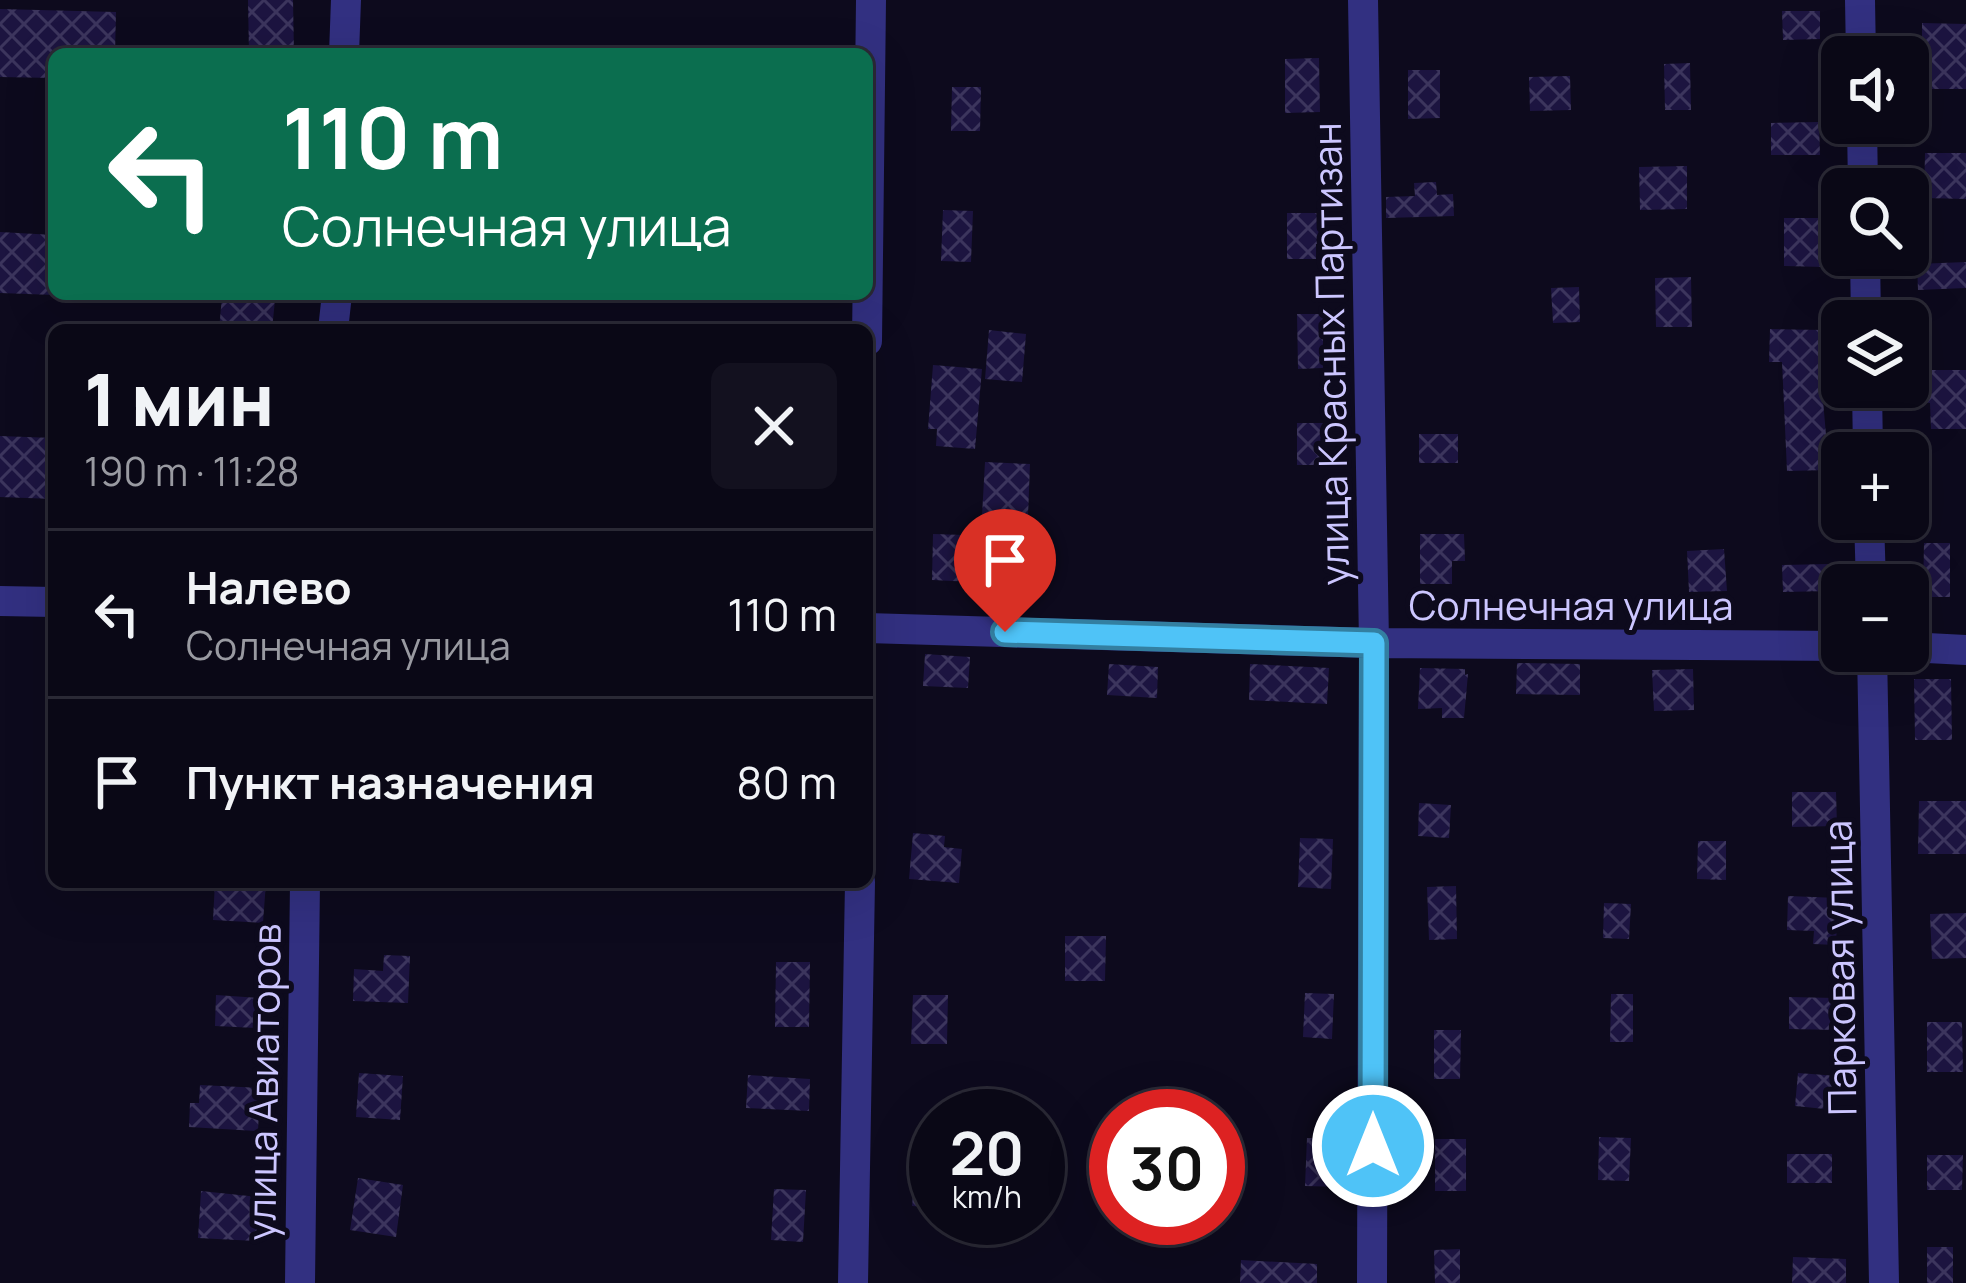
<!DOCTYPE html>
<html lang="ru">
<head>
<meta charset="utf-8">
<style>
  body { margin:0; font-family:Manrope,sans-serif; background:#13111f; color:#f1f3f6; height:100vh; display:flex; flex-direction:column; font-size:45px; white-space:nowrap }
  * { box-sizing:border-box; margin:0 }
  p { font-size:39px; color:#999aa1 }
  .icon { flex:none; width:66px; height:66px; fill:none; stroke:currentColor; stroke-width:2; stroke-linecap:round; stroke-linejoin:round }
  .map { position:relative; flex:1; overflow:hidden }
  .panel { position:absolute; left:48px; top:324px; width:825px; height:564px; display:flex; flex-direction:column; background:#0a0816; border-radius:18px; box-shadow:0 12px 48px #0002,0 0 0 3px #2a2935 }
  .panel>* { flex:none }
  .guide { position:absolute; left:48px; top:48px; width:825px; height:252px; border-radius:18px; box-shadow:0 12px 48px #0002,0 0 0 3px #2a2935; background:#0b6e4f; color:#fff; overflow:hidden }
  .buttons { position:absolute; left:1821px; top:36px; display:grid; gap:24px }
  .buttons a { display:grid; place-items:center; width:108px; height:108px; border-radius:18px; background:#0a0816; box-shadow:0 12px 48px #0002,0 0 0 3px #2a2935; font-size:60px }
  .speed { position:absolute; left:909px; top:1089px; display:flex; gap:24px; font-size:60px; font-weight:700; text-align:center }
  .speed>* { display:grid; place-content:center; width:156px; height:156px; border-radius:50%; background:#0a0816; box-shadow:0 12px 48px #0002,0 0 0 3px #2a2935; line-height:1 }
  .speed small { font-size:30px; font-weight:400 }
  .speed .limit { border:18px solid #d22; background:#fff; color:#111 }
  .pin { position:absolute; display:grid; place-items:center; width:102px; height:102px; color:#fff; margin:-123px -51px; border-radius:50% 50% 50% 0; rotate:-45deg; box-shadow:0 0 12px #0007 }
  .pin .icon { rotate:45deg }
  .me { position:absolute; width:132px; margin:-66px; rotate:0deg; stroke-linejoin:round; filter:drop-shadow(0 0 9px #0008) }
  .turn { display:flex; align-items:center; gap:42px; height:252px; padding:0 36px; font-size:54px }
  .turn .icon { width:156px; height:156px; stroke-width:2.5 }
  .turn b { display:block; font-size:84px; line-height:102px }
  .round { display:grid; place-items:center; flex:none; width:126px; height:126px; border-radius:18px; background:#13111f }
  .head { display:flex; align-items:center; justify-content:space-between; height:204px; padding:0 36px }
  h1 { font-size:72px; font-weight:800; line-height:90px }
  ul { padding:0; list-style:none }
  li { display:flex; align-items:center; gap:36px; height:168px; padding:0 36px; border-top:3px solid #2a2935 }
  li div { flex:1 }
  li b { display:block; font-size:45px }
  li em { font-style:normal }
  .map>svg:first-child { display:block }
  .building { fill:url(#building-cross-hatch) }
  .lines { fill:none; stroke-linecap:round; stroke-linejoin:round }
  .minor { stroke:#323081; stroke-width:30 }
  .route-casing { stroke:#337fa1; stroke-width:30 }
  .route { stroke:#4fc3f7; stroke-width:21 }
  .labels { text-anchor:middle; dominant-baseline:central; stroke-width:10; stroke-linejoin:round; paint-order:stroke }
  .street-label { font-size:39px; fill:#ccc6ff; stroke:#0d0a1d }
</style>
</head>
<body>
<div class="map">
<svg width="1966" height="1283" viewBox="0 0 1966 1283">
  <defs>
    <pattern id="building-cross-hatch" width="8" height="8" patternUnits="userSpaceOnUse" patternTransform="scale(3)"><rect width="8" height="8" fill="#1c1440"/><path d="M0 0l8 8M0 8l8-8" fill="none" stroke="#3c355d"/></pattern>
  </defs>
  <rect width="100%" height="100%" fill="#0d0a1d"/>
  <path class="building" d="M 248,0 L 293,0 L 294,53 L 249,54 Z
    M 0,9 L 116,12 L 115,54 L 54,54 L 54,78 L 0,77 Z
    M 1782,11 L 1820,11 L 1820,39 L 1783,40 Z
    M 1922,23 L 1966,24 L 1966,89 L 1922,89 Z
    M 1319,58 L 1320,112 L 1285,113 L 1285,59 Z
    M 1690,63 L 1691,110 L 1665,110 L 1664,64 Z
    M 1408,70 L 1440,70 L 1440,118 L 1408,119 Z
    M 1570,76 L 1571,110 L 1530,111 L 1529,77 Z
    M 952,87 L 981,87 L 980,131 L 951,131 Z
    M 1819,122 L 1820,155 L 1771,155 L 1771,123 Z
    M 1925,153 L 1966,153 L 1966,199 L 1924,198 Z
    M 1687,166 L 1687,209 L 1640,210 L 1639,167 Z
    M 1436,182 L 1437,195 L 1453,194 L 1454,216 L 1386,218 L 1386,197 L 1415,196 L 1414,183 Z
    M 943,210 L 973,211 L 971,262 L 941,261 Z
    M 1287,213 L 1325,213 L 1325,244 L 1316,244 L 1316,259 L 1287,259 Z
    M 1784,218 L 1825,218 L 1824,267 L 1784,266 Z
    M 0,232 L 54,235 L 54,295 L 0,293 Z
    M 1966,262 L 1966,288 L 1918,290 L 1917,264 Z
    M 1691,277 L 1692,327 L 1656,327 L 1655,278 Z
    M 1579,287 L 1580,322 L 1553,323 L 1551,288 Z
    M 222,296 L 275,300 L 272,330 L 219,330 Z
    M 1297,314 L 1323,314 L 1323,368 L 1298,369 Z
    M 1770,329 L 1824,330 L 1823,400 L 1829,470 L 1787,471 L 1782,362 L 1769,362 Z
    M 989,330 L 1026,334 L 1022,382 L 985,379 Z
    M 933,365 L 982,369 L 975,449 L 936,446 L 937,429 L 928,429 Z
    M 1920,370 L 1966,370 L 1966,429 L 1931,429 L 1930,403 L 1920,402 Z
    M 1297,423 L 1325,423 L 1325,465 L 1297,465 Z
    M 1419,434 L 1458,434 L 1458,463 L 1419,463 Z
    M 0,436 L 54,438 L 54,499 L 0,497 Z
    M 985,462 L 1030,464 L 1028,517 L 982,516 Z
    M 933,534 L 996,536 L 994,583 L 932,580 Z
    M 1420,534 L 1464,534 L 1465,561 L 1452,561 L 1452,584 L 1420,584 Z
    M 1924,543 L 1950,543 L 1950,597 L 1923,597 Z
    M 1724,549 L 1727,591 L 1689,592 L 1687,551 Z
    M 1829,564 L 1829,591 L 1783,592 L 1782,565 Z
    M 925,654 L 970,657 L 968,688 L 923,686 Z
    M 1517,663 L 1580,664 L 1580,695 L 1516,694 Z
    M 1109,664 L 1158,667 L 1157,698 L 1107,695 Z
    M 1250,664 L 1329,668 L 1327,704 L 1249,700 Z
    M 1420,668 L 1465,669 L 1465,675 L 1468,674 L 1464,718 L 1442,718 L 1442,708 L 1418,709 Z
    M 1693,669 L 1694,710 L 1654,711 L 1652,670 Z
    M 1914,679 L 1951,679 L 1952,740 L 1915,740 Z
    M 1792,792 L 1836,792 L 1837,826 L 1792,827 Z
    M 1919,801 L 1966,801 L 1966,854 L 1918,854 Z
    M 1419,803 L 1451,805 L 1449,838 L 1418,836 Z
    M 913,833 L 945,836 L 944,847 L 962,849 L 959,883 L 909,879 Z
    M 1300,838 L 1333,839 L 1331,889 L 1298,887 Z
    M 1698,841 L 1726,841 L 1726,880 L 1697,879 Z
    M 215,882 L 266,882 L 263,923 L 213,920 Z
    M 1456,886 L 1457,939 L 1429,940 L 1427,887 Z
    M 1788,896 L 1838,898 L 1836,945 L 1813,944 L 1814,931 L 1787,930 Z
    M 1604,903 L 1631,904 L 1629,939 L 1603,938 Z
    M 1966,913 L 1966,958 L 1932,959 L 1930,914 Z
    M 1065,936 L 1106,936 L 1105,981 L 1065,981 Z
    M 384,955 L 410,956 L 408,1003 L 353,1001 L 354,969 L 383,971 Z
    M 776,962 L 810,962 L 809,1027 L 775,1027 Z
    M 1305,993 L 1334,994 L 1332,1039 L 1303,1037 Z
    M 1611,994 L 1633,994 L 1633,1042 L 1610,1042 Z
    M 216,995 L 259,998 L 258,1028 L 215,1026 Z
    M 913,995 L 948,995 L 947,1044 L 911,1044 Z
    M 1789,997 L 1836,998 L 1836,1030 L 1789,1029 Z
    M 1927,1022 L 1962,1022 L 1963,1072 L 1927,1072 Z
    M 1434,1030 L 1461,1030 L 1460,1079 L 1434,1079 Z
    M 359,1073 L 403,1076 L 400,1120 L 356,1117 Z
    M 1798,1073 L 1838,1076 L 1835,1110 L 1795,1106 Z
    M 748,1075 L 810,1079 L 809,1111 L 746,1108 Z
    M 200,1085 L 260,1088 L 258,1131 L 189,1127 L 190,1103 L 199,1103 Z
    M 1599,1137 L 1631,1138 L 1629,1181 L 1598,1180 Z
    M 1307,1138 L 1342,1140 L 1340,1187 L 1305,1186 Z
    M 1435,1139 L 1466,1139 L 1466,1191 L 1435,1191 Z
    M 1787,1154 L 1832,1154 L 1832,1183 L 1787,1183 Z
    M 1927,1155 L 1963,1155 L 1962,1190 L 1927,1190 Z
    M 358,1178 L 403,1185 L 396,1237 L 350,1230 Z
    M 914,1182 L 936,1184 L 936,1208 L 912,1206 Z
    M 774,1189 L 806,1190 L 803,1242 L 771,1240 Z
    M 201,1191 L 259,1197 L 256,1241 L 198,1238 Z
    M 1927,1247 L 1953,1247 L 1953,1283 L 1927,1283 Z
    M 1460,1249 L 1460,1283 L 1435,1283 L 1434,1250 Z
    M 1793,1257 L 1846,1259 L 1846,1283 L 1792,1283 Z
    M 1241,1260 L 1317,1264 L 1317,1283 L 1240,1283 Z"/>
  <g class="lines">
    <path class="minor" d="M 1363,0 L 1374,643 L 1372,1283
      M 1860,0 L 1861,57
      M 344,54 L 346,0
      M 1862,123 L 1863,189
      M 1865,255 L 1866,321
      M 333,330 L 337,294
      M 867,341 L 871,0
      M 1867,387 L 1868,453
      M 1869,519 L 1871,585
      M 0,601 L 54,602
      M 867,628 L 1374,643 L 1842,646
      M 1908,647 L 1966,650
      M 1872,651 L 1884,1283
      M 300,1283 L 305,882
      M 853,1283 L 860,882"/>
  </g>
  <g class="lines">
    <defs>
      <path id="route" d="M 1005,632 L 1374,643 L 1373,1146"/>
    </defs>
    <use href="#route" class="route-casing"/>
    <use href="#route" class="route"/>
  </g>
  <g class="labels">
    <g class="street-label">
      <text transform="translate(1330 354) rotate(-91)">улица Красных Партизан</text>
      <text x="1571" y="605">Солнечная улица</text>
      <text transform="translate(1839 968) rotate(-91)">Парковая улица</text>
      <text transform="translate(263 1082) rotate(-89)">улица Авиаторов</text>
    </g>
  </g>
</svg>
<div class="buttons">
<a><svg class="icon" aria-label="sound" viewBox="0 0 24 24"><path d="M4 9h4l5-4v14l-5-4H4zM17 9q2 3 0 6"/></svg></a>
<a><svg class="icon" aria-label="search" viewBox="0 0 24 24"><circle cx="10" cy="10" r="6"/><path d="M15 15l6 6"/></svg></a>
<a><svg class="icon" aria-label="layers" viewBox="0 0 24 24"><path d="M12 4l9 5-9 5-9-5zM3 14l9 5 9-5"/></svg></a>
<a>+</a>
<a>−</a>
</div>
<div class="speed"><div>20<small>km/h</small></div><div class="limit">30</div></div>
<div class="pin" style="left:1005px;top:632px;background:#d93025"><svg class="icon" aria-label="arrive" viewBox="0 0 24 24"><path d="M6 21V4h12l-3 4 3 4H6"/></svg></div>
<svg class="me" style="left:1373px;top:1146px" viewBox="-20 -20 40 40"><circle r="17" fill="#4fc3f7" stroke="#fff" stroke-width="3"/><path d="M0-11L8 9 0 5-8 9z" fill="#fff"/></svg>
<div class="guide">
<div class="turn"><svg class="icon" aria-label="left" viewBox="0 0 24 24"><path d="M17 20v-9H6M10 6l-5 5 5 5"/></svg><div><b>110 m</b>Солнечная улица</div></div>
</div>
<section class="panel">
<div class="head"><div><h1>1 мин</h1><p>190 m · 11:28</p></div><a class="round"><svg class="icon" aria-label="close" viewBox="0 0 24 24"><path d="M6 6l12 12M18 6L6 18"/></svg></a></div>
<ul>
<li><svg class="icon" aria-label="left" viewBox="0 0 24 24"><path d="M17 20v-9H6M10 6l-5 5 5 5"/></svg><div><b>Налево</b><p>Солнечная улица</p></div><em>110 m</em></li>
<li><svg class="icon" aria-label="arrive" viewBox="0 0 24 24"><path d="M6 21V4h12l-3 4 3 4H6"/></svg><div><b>Пункт назначения</b></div><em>80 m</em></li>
</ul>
</section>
</div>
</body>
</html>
